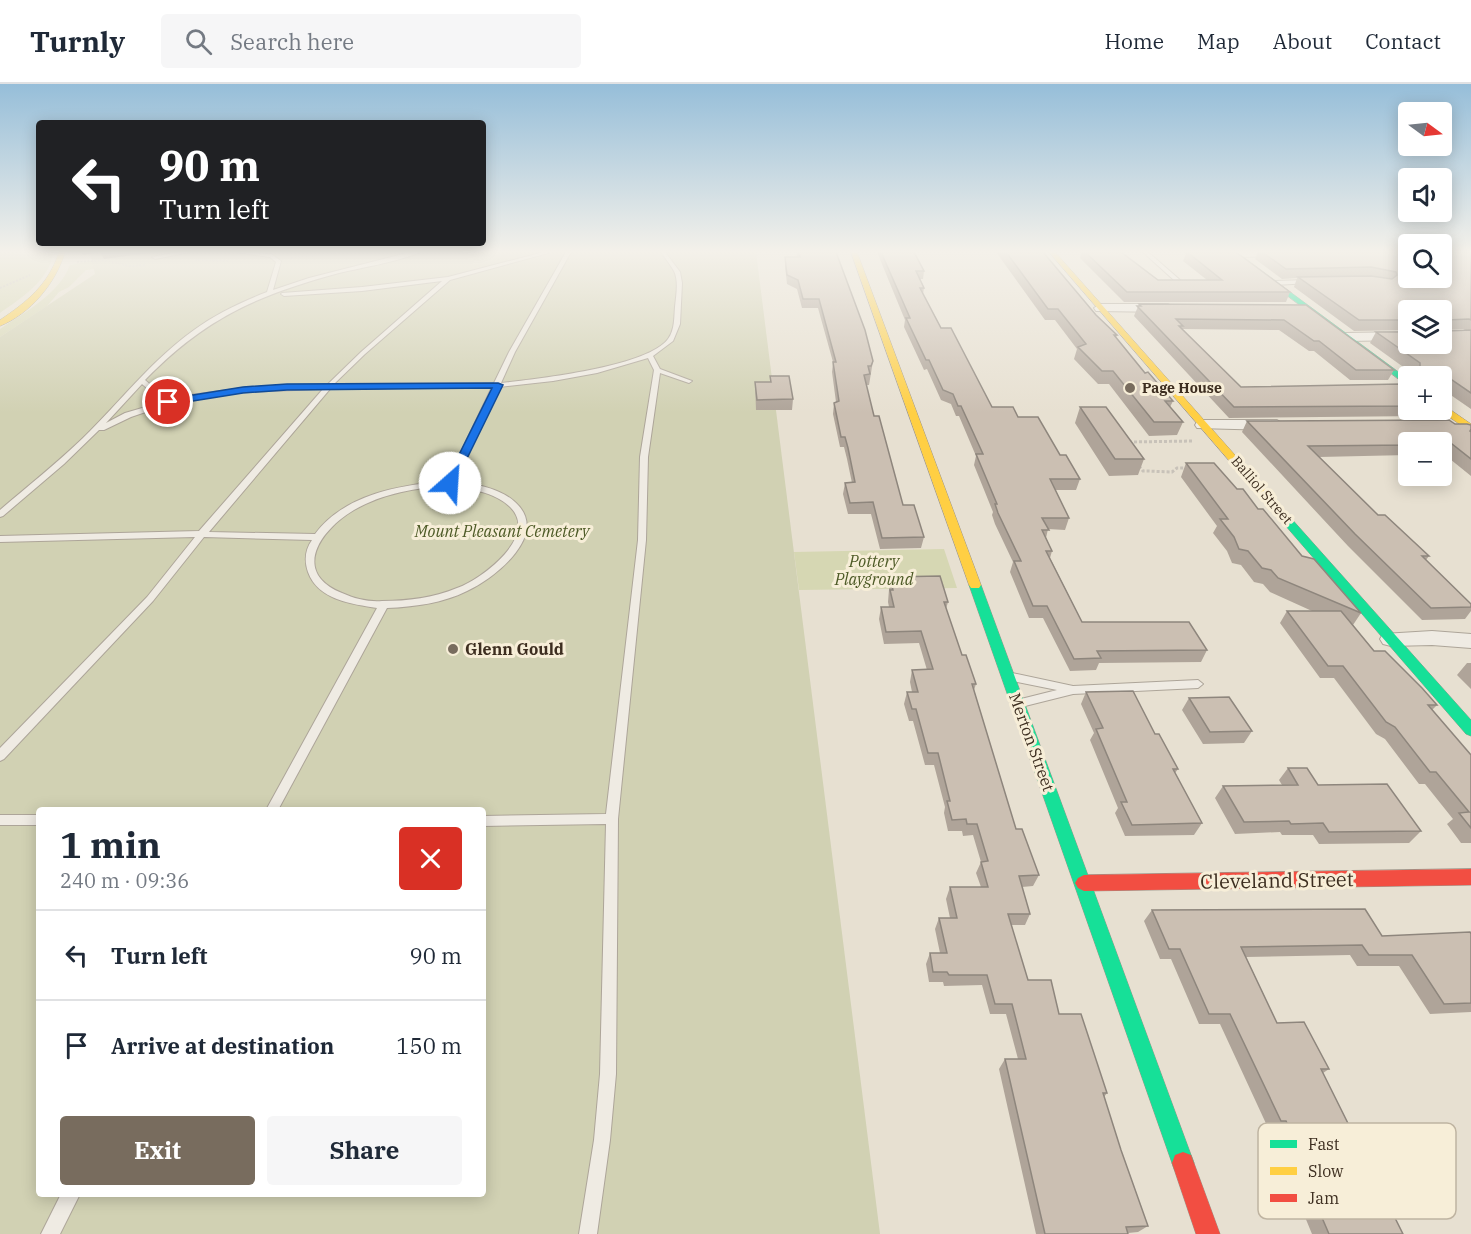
<!DOCTYPE html>
<html lang="en">
<head>
<meta charset="utf-8">
<style>
  body { margin:0; font-family:"IBM Plex Serif",serif; background:#f6f6f7; color:#1f2937; height:100vh; display:flex; flex-direction:column; font-size:22px; white-space:nowrap }
  * { box-sizing:border-box; margin:0 }
  p { font-size:20px; color:#747a83 }
  .icon { flex:none; width:33px; height:33px; fill:none; stroke:currentColor; stroke-width:2; stroke-linecap:round; stroke-linejoin:round }
  .map { position:relative; flex:1; overflow:hidden }
  .side { position:absolute; left:36px; top:723px; width:450px; height:390px; display:flex; flex-direction:column; background:#fff; border-radius:6px; box-shadow:0 3px 15px #0003 }
  .side>* { flex:none }
  .hud { position:absolute; left:36px; top:36px; width:450px; height:126px; border-radius:6px; box-shadow:0 3px 15px #0003; background:#202124; color:#fff; overflow:hidden }
  .needle { width:39px; rotate:105deg }
  .controls { position:absolute; left:1398px; top:18px; display:grid; gap:12px }
  .controls a { display:grid; place-items:center; width:54px; height:54px; border-radius:6px; background:#fff; box-shadow:0 3px 15px #0003; font-size:30px }
  .pin { position:absolute; display:grid; place-items:center; width:51px; height:51px; color:#fff; margin:-26px; border:3px solid #fff; border-radius:50%; box-shadow:0 2px 6px #0007 }
  .me { position:absolute; width:66px; margin:-33px; rotate:26deg; stroke-linejoin:round; filter:drop-shadow(0 0 4px #0008) }
  .turn { display:flex; align-items:center; gap:21px; height:126px; padding:0 24px; font-size:27px }
  .turn .icon { width:78px; height:78px; stroke-width:2.5 }
  .turn b { display:block; font-size:42px; line-height:51px }
  .round { display:grid; place-items:center; flex:none; width:63px; height:63px; border-radius:6px; background:#f6f6f7 }
  .overview { display:flex; align-items:center; justify-content:space-between; height:102px; padding:0 24px }
  h1 { font-size:36px; font-weight:700; line-height:45px }
  .cta { display:flex; gap:12px; margin-top:auto; padding:12px 24px }
  .cta a { flex:1; height:69px; border-radius:6px; background:#786c5e; color:#fff; font-size:24px; font-weight:700; line-height:69px; text-align:center }
  .cta a+a { background:#f6f6f7; color:#1f2937 }
  ul { padding:0; list-style:none }
  li { display:flex; align-items:center; gap:18px; height:90px; padding:0 24px; border-top:2px solid #e0e1e3 }
  li div { flex:1 }
  li b { display:block; font-size:22px }
  li em { font-style:normal }
  header { display:flex; align-items:center; gap:36px; box-sizing:border-box; height:84px; padding:0 30px; background:#fff; border-bottom:2px solid #e0e1e3 }
  header strong { font-size:28px }
  nav { display:flex; gap:33px; margin-inline-start:auto; font-size:21px }
  .search { width:420px; height:54px; background:#f6f6f7; display:flex; align-items:center; gap:15px; box-sizing:border-box; padding:0 21px; border-radius:6px; color:#747a83; font-size:22px }
  .map>svg:first-child { display:block }
  .green { fill:#d6d7b3 }
  .cemetery { fill:#d1d1b3; fill-rule:evenodd }
  .lines { fill:none; stroke-linecap:round; stroke-linejoin:round }
  .lane-casing { stroke:#ada599; stroke-width:2 }
  .street-casing { stroke:#ada599; stroke-width:2 }
  .fast-casing { stroke:#9c958a; stroke-width:1 }
  .slow-casing { stroke:#9c958a; stroke-width:1 }
  .jam-casing { stroke:#9c958a; stroke-width:1 }
  .path-far1 { stroke:#c8c2b9; stroke-width:2; stroke-dasharray:2 1.5; stroke-linecap:butt }
  .path { stroke:#c8c2b9; stroke-width:3; stroke-dasharray:3 2; stroke-linecap:butt }
  .lane { fill:#efebe3; fill-rule:evenodd }
  .street { fill:#efebe3; fill-rule:evenodd }
  .fast { fill:#16e098; fill-rule:evenodd }
  .slow { fill:#ffcf43; fill-rule:evenodd }
  .jam { fill:#f24e42; fill-rule:evenodd }
  .wall { fill:#afa499; fill-rule:evenodd }
  .shaded-wall { fill:#8e867d }
  .building { fill:#cbbfb2; stroke:#8e867d; stroke-width:1.5 }
  .route { fill:#1a73e8; stroke:#114b97; stroke-width:1.5 }
  .poi-dot { fill:#786c5e; stroke:#f7eed8; stroke-width:2 }
  .labels { text-anchor:middle; dominant-baseline:central; stroke-width:6; stroke-linejoin:round; paint-order:stroke }
  .far-poi-label { font-size:14px; font-weight:bold; fill:#3d2e20; stroke:#f7eed8; text-anchor:start }
  .far-street-label { font-size:14px; fill:#3d2e20; stroke:#f7eed8 }
  .park-label { font-size:16px; font-style:italic; fill:#4d5a26; stroke:#f7eed8 }
  .poi-label { font-size:16px; font-weight:bold; fill:#3d2e20; stroke:#f7eed8; text-anchor:start }
  .street-label { font-size:16px; fill:#3d2e20; stroke:#f7eed8 }
  .near-street-label { font-size:20px; fill:#3d2e20; stroke:#f7eed8 }
  .key { fill:#f7eed8; stroke:#bfb4a1; stroke-width:1.5 }
  .key-label { font-size:16px; fill:#3d2e20 }
</style>
</head>
<body>
<header>
<strong>Turnly</strong>
<div class="search"><svg class="icon" aria-label="search" viewBox="0 0 24 24"><circle cx="10" cy="10" r="6"/><path d="M15 15l6 6"/></svg>Search here</div>
<nav><a>Home</a><a>Map</a><a>About</a><a>Contact</a></nav>
</header>
<div class="map">
<svg width="1471" height="1150" viewBox="0 0 1471 1150">
  <rect width="100%" height="100%" fill="#e7e0d1"/>
  <path class="green" d="M 0,168 L 22,170 L 53,168 C 51,195 20,215 0,229 Z
    M 97,176 L 102,184 L 86,186 L 69,203 L 59,208 L 47,222 L 0,253 L 0,245 C 25,228 59,210 70,181 Z
    M 944,465 L 957,504 L 799,506 L 794,468 Z"/>
  <path class="cemetery" d="M 102,168 L 756,168 L 880,1150 L 0,1150 L 0,253 L 95,190 L 90,170 ZM 39,726 L 483,726 L 483,1110 L 39,1110 Z"/>
  <g class="lines">
    <defs>
      <path id="lane" d="M 178,168 L 190,168 L 155,175 L 152,173 Z
        M 236,168 L 271,170 L 281,177 L 273,206 L 309,194 L 411,168 L 420,168 C 399,178 363,183 339,189 C 258,211 205,234 145,296 L 159,308 L 183,312 L 243,304 L 327,301 L 361,268 L 442,197 L 362,207 L 284,212 L 281,210 L 282,209 L 362,203 L 448,193 L 544,168 L 552,168 L 450,196 L 365,270 L 334,300 L 494,299 L 509,268 L 566,168 L 571,168 L 515,268 L 501,299 C 537,295 647,283 668,255 C 675,246 674,233 675,223 C 676,212 679,197 674,187 C 670,180 665,174 661,168 L 665,168 L 680,188 L 682,199 L 680,240 L 673,257 L 653,272 L 660,285 L 692,297 L 689,299 L 660,289 L 648,373 L 646,456 L 618,735 L 616,990 L 610,1056 L 597,1150 L 579,1150 L 594,1056 L 600,990 L 606,740 L 483,742 L 483,732 L 606,730 L 638,456 L 640,373 L 654,286 L 648,274 L 597,289 L 553,297 L 499,303 L 455,397 C 475,400 500,404 515,418 C 551,450 495,494 467,507 C 443,519 414,523 387,524 L 278,726 L 266,726 L 377,524 C 352,520 318,516 308,488 C 304,476 305,466 312,456 L 204,453 L 153,517 L 4,675 L 0,677 L 0,664 L 147,513 L 195,453 L 0,458 L 0,452 L 199,447 L 323,305 L 243,308 L 179,316 L 178,317 L 131,333 L 104,346 L 99,346 L 64,380 L 3,432 L 0,433 L 0,426 C 28,402 57,379 83,354 C 120,318 152,276 194,246 C 216,230 241,218 267,208 L 276,178 L 270,173 ZM 142,300 L 155,311 L 173,315 L 125,329 L 106,339 ZM 492,303 L 447,397 C 400,401 345,410 315,450 L 209,448 L 330,305 ZM 450,401 C 470,405 494,408 509,422 C 541,451 482,495 457,504 C 433,514 408,517 382,517 C 369,518 355,515 342,509 C 291,488 320,446 354,426 C 383,409 417,404 450,401 Z
        M 1143,168 L 1148,168 L 1180,196 L 1180,198 L 1176,198 Z
        M 1309,196 L 1311,197 L 1311,199 L 1274,201 L 1271,199 L 1274,197 Z
        M 1012,589 L 1073,602 L 1198,596 L 1203,600 L 1198,604 L 1073,610 L 1021,623 L 1017,622 L 1015,619 L 1017,616 L 1057,606 L 1008,596 L 1007,593 L 1008,590 Z
        M 0,731 L 39,731 L 39,741 L 0,741 Z
        M 61,1110 L 80,1110 L 60,1150 L 41,1150 Z"/>
      <path id="street" d="M 1230,168 L 1292,168 L 1292,169 L 1287,172 L 1234,173 L 1230,172 Z
        M 1100,220 L 1168,220 L 1174,224 L 1168,228 L 1096,227 L 1094,224 Z
        M 1408,248 L 1408,256 L 1346,257 L 1339,253 L 1346,249 Z
        M 1203,336 L 1277,336 L 1285,341 L 1277,346 L 1197,344 L 1195,341 L 1197,338 Z
        M 1432,547 L 1471,550 L 1471,564 L 1432,561 L 1391,562 L 1383,560 L 1380,555 L 1383,550 Z"/>
      <path id="fast" d="M 1229,168 L 1236,168 L 1408,295 L 1408,302 Z
        M 1269,413 L 1273,414 L 1471,636 L 1471,652 L 1466,650 L 1265,418 L 1264,416 Z
        M 975,497 L 981,501 L 1194,1079 L 1191,1087 L 1183,1090 L 1175,1087 L 1172,1079 L 969,501 Z"/>
      <path id="slow" d="M 59,168 L 65,168 C 56,199 30,230 0,242 L 0,236 C 27,218 49,200 59,168 Z
        M 851,168 L 857,168 L 981,501 L 979,504 L 971,504 L 969,501 Z
        M 1049,168 L 1055,168 L 1273,414 L 1273,418 L 1265,418 Z
        M 1442,320 L 1471,340 L 1471,348 L 1439,326 L 1442,326 Z"/>
      <path id="jam" d="M 1471,785 L 1471,801 L 1084,807 L 1078,804 L 1075,799 L 1078,794 L 1084,791 Z
        M 1183,1068 L 1191,1071 L 1220,1150 L 1196,1150 L 1172,1079 L 1175,1071 Z"/>
    </defs>
    <use href="#lane" class="lane-casing"/>
    <use href="#street" class="street-casing"/>
    <use href="#fast" class="fast-casing"/>
    <use href="#slow" class="slow-casing"/>
    <use href="#jam" class="jam-casing"/>
    <path class="path-far1" d="M 291,174 L 340,168
      M 195,176 L 230,177
      M 77,178 L 102,176 L 130,182 L 146,181
      M 0,204 L 30,191"/>
    <path class="path" d="M 1129,358 L 1193,357
      M 1139,382 L 1143,387 L 1147,387 L 1172,388 L 1177,384 L 1187,384"/>
    <use href="#lane" class="lane"/>
    <use href="#street" class="street"/>
    <use href="#fast" class="fast"/>
    <use href="#slow" class="slow"/>
    <use href="#jam" class="jam"/>
  </g>
  <path class="wall" d="M 796,168 L 836,168 L 873,277 L 869,301 L 866,301 L 874,332 L 903,421 L 924,453 L 921,464 L 880,465 L 871,430 L 848,430 L 843,410 L 845,399 L 852,399 L 847,375 L 844,363 L 840,363 L 833,330 L 834,319 L 836,318 L 832,288 L 833,278 L 818,224 L 802,224 L 797,205 L 787,200 L 785,182 L 785,173 L 797,173 Z
    M 877,168 L 914,168 L 924,187 L 923,195 L 920,195 L 924,204 L 923,210 L 941,244 L 992,323 L 1018,333 L 1060,371 L 1080,395 L 1076,406 L 1055,406 L 1069,434 L 1065,446 L 1048,445 L 1046,454 L 1052,467 L 1050,474 L 1082,538 L 1207,566 L 1201,578 L 1099,579 L 1096,586 L 1070,587 L 1043,534 L 1029,534 L 1010,488 L 1013,478 L 995,440 L 992,431 L 993,428 L 974,381 L 976,372 L 959,332 L 956,332 L 951,320 L 941,316 L 927,285 L 924,286 L 904,243 L 905,236 Z
    M 996,168 L 1043,168 L 1096,231 L 1117,251 L 1116,254 L 1145,289 L 1173,317 L 1170,323 L 1183,338 L 1177,351 L 1149,352 L 1109,300 L 1098,300 L 1074,275 L 1077,265 L 1055,236 L 1045,236 Z
    M 1081,168 L 1121,168 L 1158,196 L 1207,196 L 1183,177 L 1186,170 L 1184,168 L 1236,168 L 1290,208 L 1286,218 L 1124,218 L 1080,174 Z
    M 1258,168 L 1471,168 L 1471,325 L 1442,305 L 1442,292 L 1412,292 L 1413,290 L 1370,259 L 1376,248 L 1442,260 L 1408,226 L 1408,246 L 1354,247 L 1294,203 L 1297,194 L 1282,195 L 1255,175 ZM 1463,245 L 1465,246 L 1447,247 L 1447,246 Z
    M 1139,220 L 1306,221 L 1394,286 L 1388,296 L 1350,296 L 1314,267 L 1309,267 L 1279,246 L 1182,245 L 1241,303 L 1408,306 L 1408,326 L 1427,326 L 1423,332 L 1229,334 L 1134,232 Z
    M 770,292 L 793,315 L 792,326 L 756,326 L 755,298 L 770,298 Z
    M 1080,323 L 1144,375 L 1138,391 L 1109,392 L 1075,339 Z
    M 1247,337 L 1455,340 L 1471,348 L 1471,392 L 1445,371 L 1442,371 L 1442,358 L 1408,358 L 1408,371 L 1319,373 L 1378,431 L 1429,472 L 1426,476 L 1471,520 L 1471,527 L 1465,535 L 1422,536 L 1348,462 L 1242,348 Z
    M 1186,379 L 1237,405 L 1258,425 L 1302,472 L 1361,529 L 1353,541 L 1374,567 L 1437,621 L 1432,626 L 1471,671 L 1471,759 L 1461,759 L 1447,740 L 1453,735 L 1425,700 L 1419,700 L 1385,655 L 1376,650 L 1334,594 L 1320,594 L 1280,539 L 1287,527 L 1312,527 L 1270,508 L 1263,500 L 1254,498 L 1241,481 L 1232,479 L 1227,467 L 1213,449 L 1217,442 L 1181,393 Z
    M 890,493 L 948,518 L 946,525 L 962,571 L 976,600 L 974,606 L 1016,745 L 1039,791 L 1033,802 L 1022,803 L 1030,830 L 1025,841 L 1011,841 L 1028,896 L 1059,930 L 1107,1009 L 1104,1013 L 1121,1066 L 1148,1142 L 1138,1148 L 1128,1149 L 1128,1150 L 1036,1150 L 999,985 L 1005,975 L 1018,975 L 1006,930 L 990,930 L 982,901 L 944,902 L 943,898 L 929,898 L 926,880 L 930,869 L 940,869 L 935,845 L 939,834 L 950,834 L 946,815 L 950,803 L 981,803 L 976,789 L 981,778 L 973,751 L 963,752 L 962,747 L 948,747 L 944,729 L 945,723 L 934,681 L 925,681 L 913,637 L 909,637 L 904,620 L 907,608 L 912,608 L 910,598 L 912,586 L 927,586 L 919,559 L 884,560 L 879,535 L 881,523 L 889,523 L 888,518 Z
    M 1467,579 L 1471,579 L 1471,605 L 1457,591 Z
    M 1086,608 L 1155,650 L 1178,685 L 1175,689 L 1202,739 L 1194,751 L 1125,752 L 1115,729 L 1118,724 L 1090,656 L 1094,649 L 1081,620 Z
    M 1189,614 L 1252,647 L 1244,659 L 1203,660 L 1182,626 Z
    M 1288,684 L 1318,701 L 1421,747 L 1409,759 L 1319,760 L 1313,751 L 1282,751 L 1280,748 L 1235,750 L 1215,714 L 1223,702 L 1282,701 L 1279,696 Z
    M 1152,826 L 1382,852 L 1471,850 L 1471,928 L 1430,930 L 1399,882 L 1357,882 L 1350,871 L 1246,873 L 1277,939 L 1329,985 L 1323,989 L 1403,1150 L 1312,1150 L 1298,1116 L 1302,1113 L 1293,1093 L 1294,1092 L 1274,1046 L 1269,1046 L 1220,940 L 1199,940 L 1171,875 L 1160,875 L 1144,837 Z"/>
  <path class="shaded-wall" d="M 81,168 L 99,168 L 83,171 Z
    M 100,168 L 157,168 L 104,175 Z"/>
  <path class="building" d="M 799,168 L 836,168 L 865,246 L 873,277 L 871,282 L 868,282 L 870,290 L 864,291 L 874,332 L 879,332 L 903,421 L 914,421 L 924,453 L 882,454 L 873,418 L 850,419 L 845,399 L 855,398 L 848,364 L 845,353 L 841,353 L 834,319 L 839,317 L 833,278 L 836,278 L 819,215 L 803,215 L 798,196 L 787,191 L 785,173 L 800,173 Z
    M 881,168 L 914,168 L 924,187 L 916,187 L 924,204 L 920,204 L 941,244 L 951,244 L 992,323 L 1013,323 L 1018,333 L 1038,333 L 1060,371 L 1066,371 L 1080,395 L 1050,395 L 1069,434 L 1042,434 L 1049,446 L 1042,446 L 1052,467 L 1046,467 L 1082,538 L 1189,538 L 1207,566 L 1097,567 L 1101,574 L 1074,575 L 1047,522 L 1033,522 L 1014,477 L 1021,477 L 998,429 L 995,420 L 997,420 L 976,370 L 983,370 L 961,322 L 958,322 L 953,310 L 943,306 L 929,276 L 926,276 L 906,234 L 910,234 Z
    M 1006,168 L 1043,168 L 1096,231 L 1117,251 L 1114,251 L 1145,289 L 1148,288 L 1173,317 L 1165,317 L 1183,338 L 1154,338 L 1113,287 L 1102,287 L 1078,263 L 1086,260 L 1058,225 L 1048,225 Z
    M 1085,168 L 1121,168 L 1158,196 L 1222,196 L 1187,168 L 1236,168 L 1290,208 L 1127,208 Z
    M 1262,168 L 1408,168 L 1408,194 L 1442,194 L 1442,168 L 1471,168 L 1471,236 L 1469,235 L 1447,236 L 1447,247 L 1471,246 L 1471,309 L 1436,285 L 1417,285 L 1420,283 L 1420,279 L 1376,248 L 1408,248 L 1408,260 L 1442,260 L 1442,226 L 1408,226 L 1408,236 L 1359,236 L 1298,193 L 1371,192 L 1392,195 L 1397,191 L 1396,188 L 1371,183 L 1286,185 Z
    M 1139,220 L 1306,221 L 1394,286 L 1356,286 L 1319,257 L 1314,257 L 1284,236 L 1176,235 L 1183,242 L 1179,242 L 1241,303 L 1401,300 L 1408,306 L 1408,322 L 1234,323 L 1137,222 L 1141,222 Z
    M 770,292 L 789,292 L 793,315 L 757,316 L 755,298 L 771,298 Z
    M 1080,323 L 1106,323 L 1144,375 L 1115,375 Z
    M 1449,336 L 1455,340 L 1467,340 L 1471,341 L 1471,345 L 1470,347 L 1471,348 L 1471,375 L 1452,360 L 1442,360 L 1442,358 L 1408,358 L 1408,361 L 1308,362 L 1378,431 L 1385,431 L 1429,472 L 1422,472 L 1471,520 L 1471,523 L 1431,524 L 1355,450 L 1247,337 Z
    M 1186,379 L 1214,379 L 1237,405 L 1243,405 L 1258,425 L 1263,425 L 1302,472 L 1314,475 L 1361,529 L 1278,494 L 1271,486 L 1262,484 L 1248,467 L 1239,465 L 1234,453 L 1220,435 L 1228,435 Z
    M 940,492 L 948,518 L 944,518 L 962,571 L 966,571 L 976,600 L 972,600 L 1016,745 L 1022,745 L 1039,791 L 1019,792 L 1030,830 L 1008,830 L 1028,896 L 1051,896 L 1059,930 L 1081,930 L 1107,1009 L 1103,1009 L 1121,1066 L 1148,1142 L 1126,1143 L 1128,1150 L 1045,1150 L 1005,975 L 1026,975 L 1012,920 L 995,920 L 987,891 L 949,891 L 947,888 L 933,888 L 930,869 L 947,869 L 939,834 L 957,834 L 950,803 L 988,803 L 981,778 L 988,777 L 977,740 L 967,740 L 966,735 L 952,736 L 947,717 L 950,717 L 938,669 L 928,669 L 916,625 L 912,625 L 907,608 L 918,608 L 912,586 L 933,585 L 921,547 L 886,548 L 881,523 L 894,523 L 890,506 L 893,506 L 890,493 Z
    M 1287,527 L 1341,527 L 1374,567 L 1385,567 L 1422,604 L 1437,621 L 1428,621 L 1471,671 L 1471,744 L 1459,729 L 1469,728 L 1436,688 L 1430,688 L 1395,643 L 1386,638 L 1343,582 L 1328,582 Z
    M 1133,607 L 1155,650 L 1159,650 L 1178,685 L 1173,685 L 1202,739 L 1132,741 L 1121,718 L 1127,718 L 1096,645 L 1103,644 L 1086,608 Z
    M 1229,613 L 1252,647 L 1210,648 L 1189,614 Z
    M 1288,684 L 1307,684 L 1318,701 L 1387,700 L 1421,747 L 1329,748 L 1323,739 L 1291,740 L 1289,737 L 1244,738 L 1223,702 L 1298,701 Z
    M 1365,825 L 1382,852 L 1470,848 L 1471,850 L 1471,919 L 1444,920 L 1412,871 L 1369,871 L 1362,861 L 1241,863 L 1277,939 L 1304,938 L 1329,985 L 1321,985 L 1403,1150 L 1329,1150 L 1311,1108 L 1316,1108 L 1306,1085 L 1308,1085 L 1286,1037 L 1281,1037 L 1230,930 L 1209,930 L 1180,865 L 1169,865 L 1152,826 Z"/>
  <linearGradient id="sky" x2="0" y2="1"><stop stop-color="#96bed9"/><stop offset="0.51" stop-color="#f4f1ea"/><stop offset="1" stop-color="#f4f1ea" stop-opacity="0"/></linearGradient>
  <rect width="1471" height="329" fill="url(#sky)"/>
  <path class="route" d="M 498,299 L 503,301 L 455,399 L 450,402 L 445,399 L 492,304 L 287,306 L 243,309 L 168,321 L 164,318 L 168,315 L 243,303 L 287,300 Z"/>
  <g class="poi-dot">
    <circle cx="1130" cy="304" r="6"/>
    <circle cx="453" cy="565" r="6"/>
  </g>
  <g class="labels">
    <g class="far-poi-label">
      <text x="1142" y="304">Page House</text>
    </g>
    <g class="far-street-label">
      <text transform="translate(1262 406) rotate(49)">Balliol Street</text>
    </g>
    <g class="park-label">
      <text x="502" y="447">Mount Pleasant Cemetery</text>
      <text x="874" y="477">Pottery<tspan x="874" dy="18">Playground</tspan></text>
    </g>
    <g class="poi-label">
      <text x="465" y="565">Glenn Gould</text>
    </g>
    <g class="street-label">
      <text transform="translate(1032 658) rotate(70)">Merton Street</text>
    </g>
    <g class="near-street-label">
      <text transform="translate(1277 796) rotate(-1)">Cleveland Street</text>
    </g>
  </g>
  <rect x="1258" y="1039" width="198" height="96" rx="9" class="key"/>
  <rect x="1270" y="1056" width="27" height="8" fill="#16e098"/>
  <rect x="1270" y="1083" width="27" height="8" fill="#ffcf43"/>
  <rect x="1270" y="1110" width="27" height="8" fill="#f24e42"/>
  <g class="key-label">
    <text x="1308" y="1066">Fast</text>
    <text x="1308" y="1093">Slow</text>
    <text x="1308" y="1120">Jam</text>
  </g>
</svg>
<div class="controls">
<a><svg class="needle" viewBox="-14 -14 28 28"><path d="M0-13l5 13h-10z" fill="#e53935"/><path d="M0 13l5-13h-10z" fill="#747a83"/></svg></a>
<a><svg class="icon" aria-label="sound" viewBox="0 0 24 24"><path d="M4 9h4l5-4v14l-5-4H4zM17 9q2 3 0 6"/></svg></a>
<a><svg class="icon" aria-label="search" viewBox="0 0 24 24"><circle cx="10" cy="10" r="6"/><path d="M15 15l6 6"/></svg></a>
<a><svg class="icon" aria-label="layers" viewBox="0 0 24 24"><path d="M12 4l9 5-9 5-9-5zM3 14l9 5 9-5"/></svg></a>
<a>+</a>
<a>−</a>
</div>
<div class="pin" style="left:168px;top:318px;background:#d93025"><svg class="icon" aria-label="arrive" viewBox="0 0 24 24"><path d="M6 21V4h12l-3 4 3 4H6"/></svg></div>
<svg class="me" style="left:450px;top:399px" viewBox="-20 -20 40 40"><circle r="19" fill="#fff"/><path d="M0-13L10 11 0 6-10 11z" fill="#1a73e8"/></svg>
<div class="hud">
<div class="turn"><svg class="icon" aria-label="left" viewBox="0 0 24 24"><path d="M17 20v-9H6M10 6l-5 5 5 5"/></svg><div><b>90 m</b>Turn left</div></div>
</div>
<section class="side">
<div class="overview"><div><h1>1 min</h1><p>240 m · 09:36</p></div><a class="round" style="background:#d93025;color:#fff"><svg class="icon" aria-label="close" viewBox="0 0 24 24"><path d="M6 6l12 12M18 6L6 18"/></svg></a></div>
<ul>
<li><svg class="icon" aria-label="left" viewBox="0 0 24 24"><path d="M17 20v-9H6M10 6l-5 5 5 5"/></svg><div><b>Turn left</b></div><em>90 m</em></li>
<li><svg class="icon" aria-label="arrive" viewBox="0 0 24 24"><path d="M6 21V4h12l-3 4 3 4H6"/></svg><div><b>Arrive at destination</b></div><em>150 m</em></li>
</ul>
<div class="cta"><a>Exit</a><a>Share</a></div>
</section>
</div>
</body>
</html>
